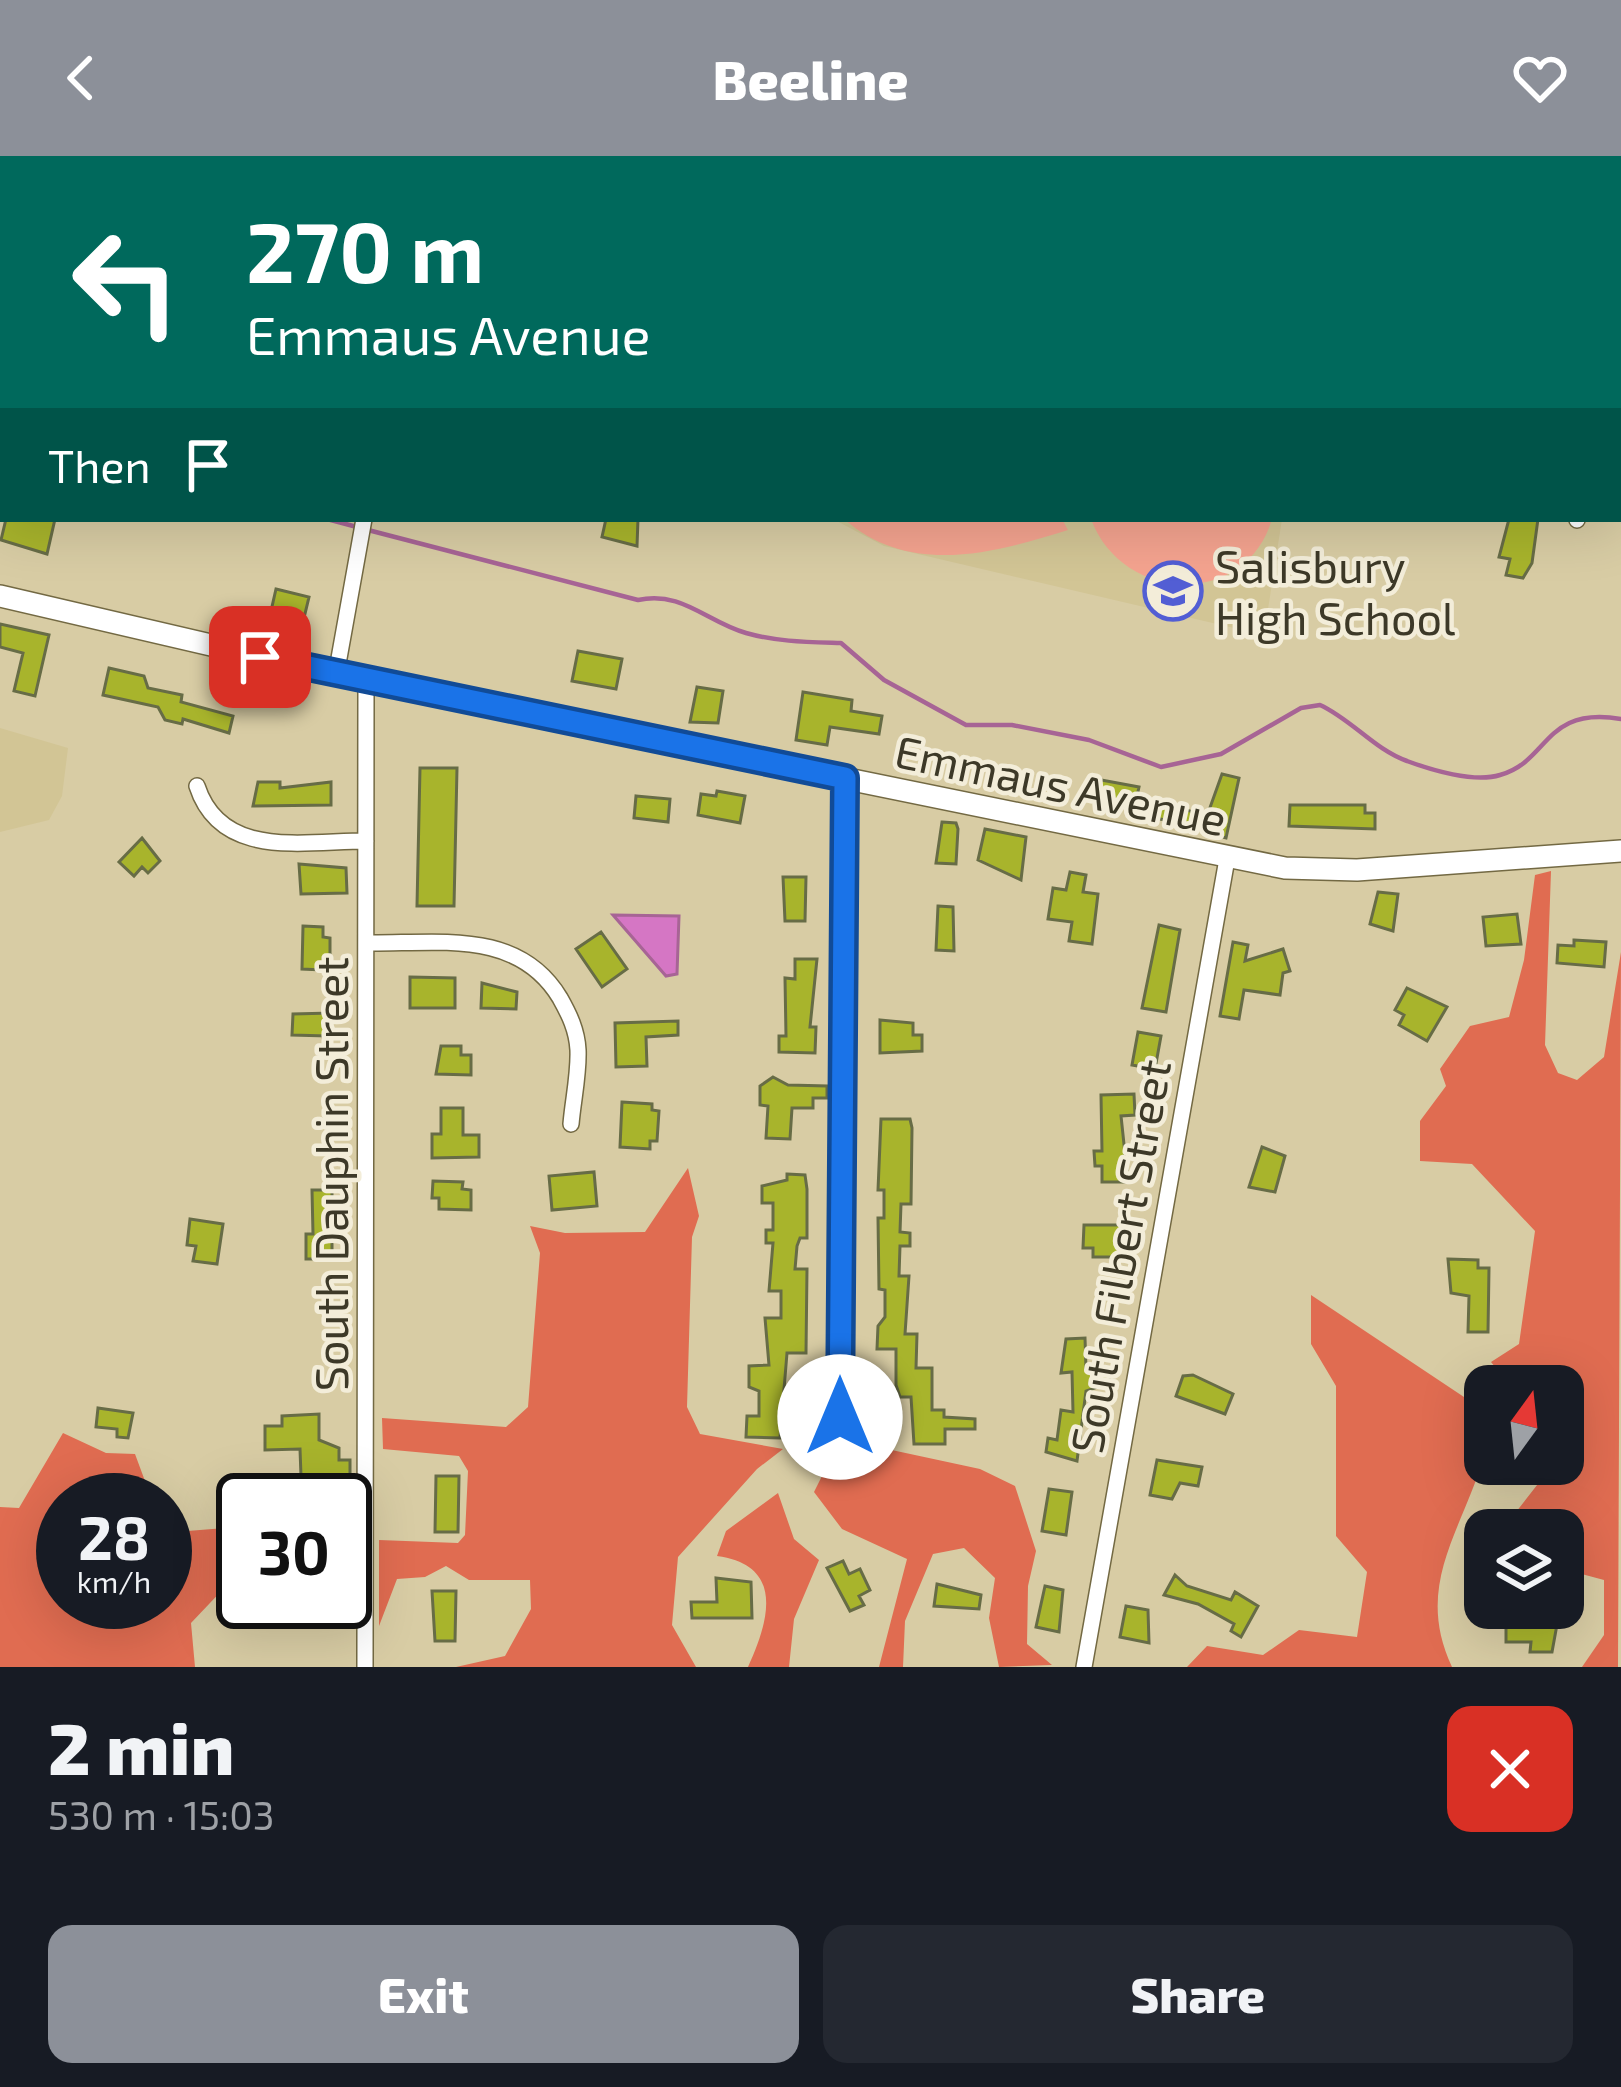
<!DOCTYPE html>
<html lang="en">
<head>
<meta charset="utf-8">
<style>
  body { margin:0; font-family:"Exo 2",sans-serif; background:#242831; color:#f1f3f6; height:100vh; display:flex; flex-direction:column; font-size:45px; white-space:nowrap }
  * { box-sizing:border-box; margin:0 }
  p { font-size:39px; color:#9ea1a6 }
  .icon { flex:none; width:66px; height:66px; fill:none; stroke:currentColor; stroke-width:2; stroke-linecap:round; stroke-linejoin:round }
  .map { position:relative; height:1511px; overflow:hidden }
  .sheet { display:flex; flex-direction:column; background:#171b24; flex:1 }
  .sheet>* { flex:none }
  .top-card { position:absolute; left:0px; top:0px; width:1623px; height:366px; box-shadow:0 12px 48px #0002; background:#00695c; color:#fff; overflow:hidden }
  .needle { width:78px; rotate:15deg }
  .fabs { position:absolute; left:1464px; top:1209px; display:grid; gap:24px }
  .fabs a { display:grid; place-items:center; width:120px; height:120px; border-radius:24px; background:#171b24; box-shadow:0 12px 48px #0002; font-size:60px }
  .speed { position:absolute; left:36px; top:1317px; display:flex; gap:24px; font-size:60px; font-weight:700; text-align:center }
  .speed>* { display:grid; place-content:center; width:156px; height:156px; border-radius:50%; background:#171b24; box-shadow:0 12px 48px #0002; line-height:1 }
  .speed small { font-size:30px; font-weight:400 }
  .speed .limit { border:6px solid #111; border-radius:18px; background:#fff; color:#111 }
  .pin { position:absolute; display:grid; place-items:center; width:102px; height:102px; color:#fff; margin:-51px; border-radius:24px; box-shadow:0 6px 18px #0006 }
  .me { position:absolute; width:132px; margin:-66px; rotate:0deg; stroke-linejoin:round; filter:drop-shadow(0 0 9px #0008) }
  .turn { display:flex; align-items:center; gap:42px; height:252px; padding:0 48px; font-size:54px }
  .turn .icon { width:156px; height:156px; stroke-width:2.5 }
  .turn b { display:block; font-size:84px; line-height:102px }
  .then { display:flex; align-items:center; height:114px; padding:0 48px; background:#0003; gap:24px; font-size:45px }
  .round { display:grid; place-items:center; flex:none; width:126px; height:126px; border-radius:24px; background:#242831 }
  .overview { display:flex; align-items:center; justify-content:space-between; height:204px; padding:0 48px }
  h1 { font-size:72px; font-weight:800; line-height:90px }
  .button { display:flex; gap:24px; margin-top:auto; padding:24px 48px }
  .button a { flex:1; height:138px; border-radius:24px; background:#8c9099; color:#fff; font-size:48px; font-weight:800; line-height:138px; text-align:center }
  .button a+a { background:#242831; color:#f1f3f6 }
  header { display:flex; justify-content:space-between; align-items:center; height:156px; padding:0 48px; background:#8c9099; color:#fff; font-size:54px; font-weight:800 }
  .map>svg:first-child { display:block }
  .built { fill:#d2c595 }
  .green { fill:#f4a38f }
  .forest { fill:#e06c51 }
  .water { fill:#d576c4; stroke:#a76495; stroke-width:3 }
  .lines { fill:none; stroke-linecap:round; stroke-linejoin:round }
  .stream { stroke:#a76495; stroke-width:4.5 }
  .building { fill:#a8b42c; stroke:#676c46; stroke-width:3 }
  .minor-casing { stroke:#736943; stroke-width:18 }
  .secondary-casing { stroke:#736943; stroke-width:24 }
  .minor { stroke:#fff; stroke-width:15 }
  .secondary { stroke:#fff; stroke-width:21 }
  .route-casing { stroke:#114b97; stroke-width:30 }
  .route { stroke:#1a73e8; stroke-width:21 }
  .labels { text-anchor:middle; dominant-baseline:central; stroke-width:9; stroke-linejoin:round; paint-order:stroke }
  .poi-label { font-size:45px; fill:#3d3928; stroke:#f3edd9; text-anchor:start }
  .street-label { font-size:45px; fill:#3d3928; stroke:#f3edd9 }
</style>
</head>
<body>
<header><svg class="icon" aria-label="back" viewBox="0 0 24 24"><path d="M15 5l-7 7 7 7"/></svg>Beeline<svg class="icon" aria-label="heart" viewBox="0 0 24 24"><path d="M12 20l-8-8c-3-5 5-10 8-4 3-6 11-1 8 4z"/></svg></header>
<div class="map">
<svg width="1621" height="1511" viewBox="0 0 1621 1511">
  <rect width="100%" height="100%" fill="#d8cca4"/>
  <path class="built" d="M 448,0 L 1337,0 L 447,3 Z
    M 833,363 L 1282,363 L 1264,479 L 884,390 Z
    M 0,572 L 68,592 L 62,640 L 49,664 L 0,676 Z"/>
  <path class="green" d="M 844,363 L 1062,363 L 1068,374 C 994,397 910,421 844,363 Z
    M 1091,363 L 1272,363 C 1246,453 1122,447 1091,363 Z"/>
  <path class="forest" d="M 1551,715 L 1545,889 L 1558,917 L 1577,924 L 1604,901 L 1621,796 L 1618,1511 L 1582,1511 L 1604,1479 L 1604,1424 L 1563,1413 L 1563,1374 L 1502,1374 L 1541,1324 L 1542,1308 L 1563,1308 L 1563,1230 L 1511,1230 L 1491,1206 L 1519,1188 L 1535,1075 L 1472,1008 L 1420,1005 L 1420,965 L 1446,930 L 1440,913 L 1470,870 L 1509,861 L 1524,804 L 1535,719 Z
    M 688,1012 L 699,1060 L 692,1081 L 687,1251 L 700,1278 L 783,1293 L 757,1313 L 678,1401 L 672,1469 L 696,1511 L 456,1511 L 505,1500 L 531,1453 L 530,1424 L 469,1424 L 446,1410 L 425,1421 L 397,1423 L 379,1470 L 379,1384 L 458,1387 L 465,1379 L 468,1315 L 459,1300 L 383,1293 L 382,1262 L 506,1271 L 528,1251 L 540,1097 L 530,1070 L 565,1077 L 645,1076 Z
    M 1311,1139 L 1485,1255 C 1485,1270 1488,1289 1483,1303 C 1461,1377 1414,1430 1452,1511 L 1187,1511 L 1207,1490 L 1263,1499 L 1299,1474 L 1357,1481 L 1367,1416 L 1336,1380 L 1336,1230 L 1311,1188 Z
    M 63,1277 L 106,1297 L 135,1298 L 152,1344 L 63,1344 L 63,1446 L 165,1446 L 165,1365 L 175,1376 L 225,1372 L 243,1350 L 243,1421 L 228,1428 L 191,1467 L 195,1511 L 0,1511 L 0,1351 L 19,1352 Z
    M 887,1293 L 980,1313 L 1015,1330 L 1036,1395 L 1028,1430 L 1027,1488 L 1052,1509 L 999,1511 L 989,1462 L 995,1422 L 964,1392 L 933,1398 L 905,1465 L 903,1511 L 879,1511 L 907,1403 L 842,1373 L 814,1336 L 830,1304 Z
    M 778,1337 L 794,1383 L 819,1404 L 794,1463 L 789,1511 L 748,1511 C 770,1463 784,1409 717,1400 L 726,1375 Z"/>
  <path class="water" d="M 613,759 L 679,760 L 677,818 L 666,820 Z"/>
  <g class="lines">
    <path class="stream" d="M 0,257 L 3,258
      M 327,363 L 357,371
      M 368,374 L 638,444 C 681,434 707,466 746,477 C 778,486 808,486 841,487 L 884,524 L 966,569 L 1012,569 L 1089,584 L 1161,611 L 1221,598 L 1301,552 L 1320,549 C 1351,563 1375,594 1407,605 C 1431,614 1474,627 1500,619 C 1550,605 1543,550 1621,563"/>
  </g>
  <path class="building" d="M 6,363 L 55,363 L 47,398 L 1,384 Z
    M 606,363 L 638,363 L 637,390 L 602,381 Z
    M 1509,363 L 1538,363 L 1532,407 L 1523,422 L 1506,419 L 1510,403 L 1499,401 Z
    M 276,433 L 309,441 L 303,466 L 271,455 Z
    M 0,468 L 49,479 L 35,540 L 14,535 L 23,497 L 0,491 Z
    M 578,495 L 622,503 L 616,533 L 572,525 Z
    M 109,512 L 144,520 L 148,532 L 182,539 L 181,546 L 233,560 L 229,577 L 183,563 L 182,568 L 165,564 L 158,551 L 103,539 Z
    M 697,531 L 723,535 L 718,567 L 690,566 Z
    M 803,536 L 852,544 L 851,555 L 882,560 L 879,578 L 830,571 L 827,589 L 796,584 Z
    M 420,612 L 457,612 L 454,750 L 417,750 Z
    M 1222,618 L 1239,622 L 1226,682 L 1210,678 L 1211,673 L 1155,662 L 1156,657 L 1092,645 L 1096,623 L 1139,631 L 1137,640 L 1207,660 Z
    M 258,626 L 280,626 L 280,632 L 331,626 L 331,649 L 253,650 Z
    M 717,635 L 745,640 L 740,667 L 698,659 L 701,638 L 716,640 Z
    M 636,640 L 670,643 L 668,666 L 634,662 Z
    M 1290,649 L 1365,649 L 1365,657 L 1375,657 L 1375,673 L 1289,670 Z
    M 942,666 L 956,667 L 958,673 L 956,708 L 936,707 Z
    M 985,673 L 1026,681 L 1021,724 L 978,704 Z
    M 142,682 L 160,705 L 148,717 L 142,711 L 134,720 L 119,706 Z
    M 299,708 L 346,712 L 347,737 L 301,738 Z
    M 1070,716 L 1086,719 L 1083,736 L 1098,738 L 1092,788 L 1069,785 L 1072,766 L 1048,763 L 1053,732 L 1066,734 Z
    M 783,721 L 806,721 L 805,765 L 785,765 Z
    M 1378,736 L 1398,738 L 1393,775 L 1370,768 Z
    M 938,750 L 953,751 L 954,795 L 936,794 Z
    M 1517,758 L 1521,788 L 1486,790 L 1483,761 Z
    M 1159,769 L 1180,774 L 1166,856 L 1142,852 Z
    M 303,770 L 323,771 L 323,781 L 330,782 L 330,803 L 323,803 L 322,814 L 302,813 Z
    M 601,776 L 627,813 L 602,831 L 576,793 Z
    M 1574,784 L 1606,786 L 1604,811 L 1557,807 L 1558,789 L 1574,790 Z
    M 1233,786 L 1248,789 L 1245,805 L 1283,793 L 1290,815 L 1283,817 L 1280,839 L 1244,834 L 1239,863 L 1220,860 Z
    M 795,803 L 817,803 L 810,871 L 816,871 L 815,897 L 779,896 L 779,880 L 786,880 L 785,822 L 795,823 Z
    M 410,821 L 455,822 L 455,852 L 410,852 Z
    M 482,827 L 517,836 L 516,853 L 481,852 Z
    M 1407,832 L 1447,851 L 1427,885 L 1399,869 L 1404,859 L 1395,854 Z
    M 331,857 L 327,880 L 292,879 L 293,858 Z
    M 880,864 L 913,867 L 913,879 L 922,879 L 922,895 L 880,897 Z
    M 678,865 L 678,879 L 646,881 L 647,910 L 616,911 L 615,867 Z
    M 1138,876 L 1161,880 L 1155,913 L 1132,909 Z
    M 441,890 L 461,890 L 461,899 L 471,899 L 471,919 L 436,918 Z
    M 773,921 L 788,929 L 827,930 L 827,942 L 813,942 L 813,952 L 792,952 L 790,983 L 766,982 L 768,950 L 760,949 L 760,930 Z
    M 1134,938 L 1135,959 L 1121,960 L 1128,1026 L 1102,1026 L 1102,1010 L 1095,1010 L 1094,995 L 1102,995 L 1101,939 Z
    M 622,946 L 652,948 L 652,954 L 659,955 L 657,985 L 650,985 L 650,993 L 620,991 Z
    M 441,952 L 463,952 L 463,979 L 479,979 L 479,1001 L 432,1002 L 432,978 L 441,978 Z
    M 881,963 L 910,963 L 912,972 L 911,1048 L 901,1048 L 900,1076 L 910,1077 L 910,1090 L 900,1090 L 899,1120 L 909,1120 L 905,1178 L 917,1178 L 916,1212 L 932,1212 L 932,1254 L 944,1254 L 944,1261 L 975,1263 L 975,1273 L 945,1273 L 945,1288 L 914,1288 L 911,1241 L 900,1241 L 896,1229 L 896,1193 L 877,1193 L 878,1170 L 885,1161 L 885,1134 L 879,1133 L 878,1062 L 884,1062 L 884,1034 L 878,1034 Z
    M 1262,991 L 1285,1000 L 1275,1036 L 1249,1031 Z
    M 594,1016 L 597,1050 L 552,1054 L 549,1020 Z
    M 787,1018 L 805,1019 L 807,1033 L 807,1082 L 800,1082 L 797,1090 L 795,1113 L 807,1113 L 806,1197 L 787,1197 L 780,1282 L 746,1281 L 747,1260 L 759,1260 L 759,1235 L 749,1231 L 749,1210 L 769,1209 L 765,1162 L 781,1162 L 781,1135 L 769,1135 L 773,1087 L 766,1087 L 766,1074 L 773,1074 L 773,1047 L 762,1047 L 762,1030 L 787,1024 Z
    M 433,1025 L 463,1026 L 462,1033 L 471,1034 L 471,1054 L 439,1053 L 439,1042 L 432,1042 Z
    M 312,1034 L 332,1034 L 332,1103 L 306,1103 L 306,1078 L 313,1078 Z
    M 190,1063 L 223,1068 L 217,1108 L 193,1105 L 196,1090 L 187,1089 Z
    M 1084,1069 L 1124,1069 L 1117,1101 L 1093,1101 L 1093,1092 L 1083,1092 Z
    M 1448,1103 L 1478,1104 L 1478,1112 L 1489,1112 L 1488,1176 L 1468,1176 L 1469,1140 L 1451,1137 Z
    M 1085,1182 L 1086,1213 L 1109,1212 L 1109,1227 L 1086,1235 L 1077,1305 L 1046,1296 L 1048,1282 L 1057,1284 L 1061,1254 L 1073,1256 L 1072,1216 L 1061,1217 L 1066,1183 Z
    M 1193,1219 L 1233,1238 L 1225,1258 L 1176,1240 L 1183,1220 Z
    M 98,1252 L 133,1257 L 128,1282 L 117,1281 L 117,1273 L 96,1271 Z
    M 319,1258 L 319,1284 L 339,1292 L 339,1304 L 350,1304 L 350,1332 L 317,1333 L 317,1323 L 301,1320 L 300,1293 L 265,1294 L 265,1270 L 282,1270 L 282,1260 Z
    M 1157,1304 L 1202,1311 L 1198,1330 L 1180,1327 L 1172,1343 L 1150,1339 Z
    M 436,1320 L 459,1320 L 458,1376 L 435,1376 Z
    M 1049,1333 L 1072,1336 L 1066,1379 L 1042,1375 Z
    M 843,1405 L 849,1418 L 860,1413 L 870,1434 L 859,1440 L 864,1449 L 850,1455 L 827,1412 Z
    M 1175,1419 L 1187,1430 L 1231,1444 L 1235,1436 L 1258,1450 L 1241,1481 L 1231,1475 L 1234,1468 L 1198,1448 L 1164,1439 Z
    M 716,1422 L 751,1426 L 752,1462 L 692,1462 L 691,1446 L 717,1446 Z
    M 937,1428 L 981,1439 L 979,1453 L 934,1450 Z
    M 1045,1430 L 1063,1434 L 1059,1476 L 1036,1471 Z
    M 432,1435 L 456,1435 L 455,1485 L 435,1485 Z
    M 1126,1450 L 1148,1454 L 1149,1487 L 1120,1481 Z
    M 1506,1452 L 1525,1452 L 1525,1463 L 1558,1463 L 1552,1496 L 1530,1496 L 1531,1486 L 1506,1486 Z"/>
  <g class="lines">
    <defs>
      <path id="minor" d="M 19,3 L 19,0
        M 426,3 L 427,0
        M 0,114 L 3,97
        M 1620,114 L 1621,109
        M 1620,136 L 1621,136
        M 1577,364 L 1577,363
        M 336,519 L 364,363
        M 197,630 C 221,704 304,685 366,685
        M 366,787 C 437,788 518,772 560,842 C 569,858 577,874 578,894 C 579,918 573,944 571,968
        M 840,1261 L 845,622
        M 365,1511 L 366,525
        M 1084,1511 L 1227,703"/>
      <path id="secondary" d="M 0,440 L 366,525 L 1285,712 L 1357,714 L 1621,695"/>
    </defs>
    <use href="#minor" class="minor-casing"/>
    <use href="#secondary" class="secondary-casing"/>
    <use href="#minor" class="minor"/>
    <use href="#secondary" class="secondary"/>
  </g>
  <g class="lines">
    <defs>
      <path id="route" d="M 260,501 L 845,622 L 840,1261"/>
    </defs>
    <use href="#route" class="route-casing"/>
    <use href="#route" class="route"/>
  </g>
  <defs>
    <symbol id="school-ring" viewBox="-11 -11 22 22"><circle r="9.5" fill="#f3edd9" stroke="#525ed4" stroke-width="1.5"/><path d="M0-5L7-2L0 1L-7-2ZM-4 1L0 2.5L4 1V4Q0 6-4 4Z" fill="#525ed4"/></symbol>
  </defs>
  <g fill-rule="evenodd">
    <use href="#school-ring" x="1140" y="402" width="66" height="66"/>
  </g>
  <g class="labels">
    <g class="poi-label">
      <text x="1215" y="409">Salisbury<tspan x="1215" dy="52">High School</tspan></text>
    </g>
    <g class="street-label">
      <text transform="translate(1061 628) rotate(12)">Emmaus Avenue</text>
      <text transform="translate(330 1018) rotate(-90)">South Dauphin Street</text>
      <text transform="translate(1119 1100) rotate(-80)">South Filbert Street</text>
    </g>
  </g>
</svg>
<div class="fabs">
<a><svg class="needle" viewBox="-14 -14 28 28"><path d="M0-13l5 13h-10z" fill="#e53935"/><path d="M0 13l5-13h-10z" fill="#9ea1a6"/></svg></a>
<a><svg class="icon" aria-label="layers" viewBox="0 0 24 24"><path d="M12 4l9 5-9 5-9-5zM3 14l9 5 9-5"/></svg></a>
</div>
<div class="speed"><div>28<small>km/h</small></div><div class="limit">30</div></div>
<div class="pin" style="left:260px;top:501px;background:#d93025"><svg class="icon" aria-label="arrive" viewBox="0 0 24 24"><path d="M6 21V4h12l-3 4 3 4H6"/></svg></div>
<svg class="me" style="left:840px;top:1261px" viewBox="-20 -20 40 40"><circle r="19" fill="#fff"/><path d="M0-13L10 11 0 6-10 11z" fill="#1a73e8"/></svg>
<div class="top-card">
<div class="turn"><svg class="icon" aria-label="left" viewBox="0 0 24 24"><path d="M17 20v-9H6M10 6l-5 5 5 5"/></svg><div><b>270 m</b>Emmaus Avenue</div></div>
<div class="then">Then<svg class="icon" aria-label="arrive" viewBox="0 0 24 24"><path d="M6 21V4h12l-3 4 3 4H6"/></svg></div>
</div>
</div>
<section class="sheet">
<div class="overview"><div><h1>2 min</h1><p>530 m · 15:03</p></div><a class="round" style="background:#d93025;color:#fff"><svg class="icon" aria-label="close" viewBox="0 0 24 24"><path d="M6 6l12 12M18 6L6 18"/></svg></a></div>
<div class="button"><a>Exit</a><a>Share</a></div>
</section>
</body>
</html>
